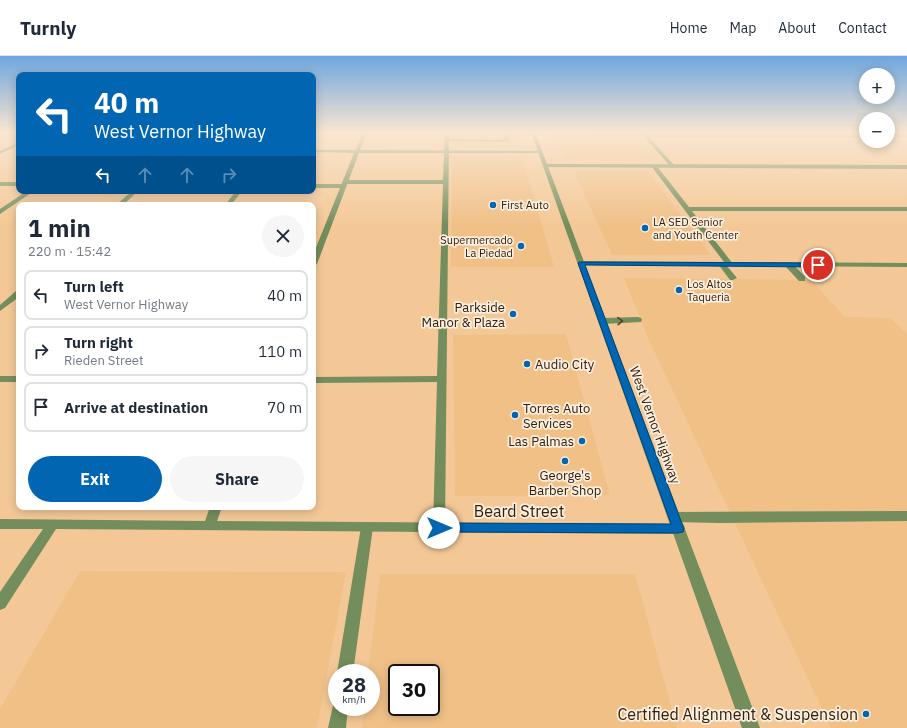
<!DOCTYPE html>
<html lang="en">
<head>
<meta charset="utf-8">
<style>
  body { margin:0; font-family:"IBM Plex Sans",sans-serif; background:#f6f6f7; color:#1f2937; height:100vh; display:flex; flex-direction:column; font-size:15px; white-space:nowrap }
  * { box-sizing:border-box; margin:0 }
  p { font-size:13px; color:#747a83 }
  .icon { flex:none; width:22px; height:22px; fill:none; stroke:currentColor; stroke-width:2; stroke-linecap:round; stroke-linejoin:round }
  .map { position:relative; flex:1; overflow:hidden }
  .side { position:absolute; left:16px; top:146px; width:300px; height:308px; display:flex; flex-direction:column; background:#fff; border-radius:8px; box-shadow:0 2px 10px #0003 }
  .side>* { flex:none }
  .guide { position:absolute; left:16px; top:16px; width:300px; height:122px; border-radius:8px; box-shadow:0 2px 10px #0003; background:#0165b1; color:#fff; overflow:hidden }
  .controls { position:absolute; left:859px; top:12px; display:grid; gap:8px }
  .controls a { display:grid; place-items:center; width:36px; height:36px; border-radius:50%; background:#fff; box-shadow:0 2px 10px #0003; font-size:20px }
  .speed { position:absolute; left:328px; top:608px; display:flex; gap:8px; font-size:20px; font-weight:700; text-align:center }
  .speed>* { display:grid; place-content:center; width:52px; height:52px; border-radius:50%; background:#fff; box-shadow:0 2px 10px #0003; line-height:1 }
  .speed small { font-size:10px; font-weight:400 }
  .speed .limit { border:2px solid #111; border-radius:6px; background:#fff; color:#111 }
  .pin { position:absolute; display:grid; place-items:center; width:34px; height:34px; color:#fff; margin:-17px; border:2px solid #fff; border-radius:50%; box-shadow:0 1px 4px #0007 }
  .me { position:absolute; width:44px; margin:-22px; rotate:90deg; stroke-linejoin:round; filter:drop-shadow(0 0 3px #0008) }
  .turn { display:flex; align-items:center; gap:14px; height:84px; padding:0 12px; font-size:18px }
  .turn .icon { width:52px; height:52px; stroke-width:2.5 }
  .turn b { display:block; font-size:28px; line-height:34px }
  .lanes { display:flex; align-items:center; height:38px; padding:0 12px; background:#0003; justify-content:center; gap:20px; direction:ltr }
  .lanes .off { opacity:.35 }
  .round { display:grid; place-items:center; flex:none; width:42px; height:42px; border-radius:21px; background:#f6f6f7 }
  .headline { display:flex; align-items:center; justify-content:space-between; height:68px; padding:0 12px }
  h1 { font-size:24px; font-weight:800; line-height:30px }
  .cta { display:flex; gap:8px; margin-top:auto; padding:8px 12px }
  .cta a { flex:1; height:46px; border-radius:24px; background:#0165b1; color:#fff; font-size:16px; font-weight:800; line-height:46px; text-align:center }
  .cta a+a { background:#f6f6f7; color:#1f2937 }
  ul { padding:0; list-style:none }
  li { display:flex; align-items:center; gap:12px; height:50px; margin:0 8px 6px; padding:0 4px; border:2px solid #e0e1e3; border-radius:8px }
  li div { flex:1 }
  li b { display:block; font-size:15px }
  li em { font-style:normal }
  header { display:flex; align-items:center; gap:24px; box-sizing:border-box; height:56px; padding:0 20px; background:#fff; border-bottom:1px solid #e0e1e3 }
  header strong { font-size:19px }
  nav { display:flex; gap:22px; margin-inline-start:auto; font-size:14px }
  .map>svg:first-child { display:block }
  .built { fill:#f0c087; fill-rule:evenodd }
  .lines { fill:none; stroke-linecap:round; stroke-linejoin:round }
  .service { fill:#738d5c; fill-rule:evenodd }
  .minor { fill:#738d5c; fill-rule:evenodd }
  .tertiary { fill:#738d5c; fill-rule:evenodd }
  .oneway { stroke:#474628 }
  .route { fill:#0165b1; stroke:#014273 }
  .poi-dot { fill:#0165b1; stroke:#fcefe0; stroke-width:1.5 }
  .labels { text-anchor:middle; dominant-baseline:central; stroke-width:3.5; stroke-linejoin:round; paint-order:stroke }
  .far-poi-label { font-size:11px; fill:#30200c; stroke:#fcefe0; text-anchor:start }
  .poi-label { font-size:13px; fill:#30200c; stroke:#fcefe0; text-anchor:end }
  .street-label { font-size:13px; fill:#30200c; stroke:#fcefe0 }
  .near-street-label { font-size:16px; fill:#30200c; stroke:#fcefe0 }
  .near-poi-label { font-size:16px; fill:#30200c; stroke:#fcefe0; text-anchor:end }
</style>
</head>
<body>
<header>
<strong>Turnly</strong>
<nav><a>Home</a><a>Map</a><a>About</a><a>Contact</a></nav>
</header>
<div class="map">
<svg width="907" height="672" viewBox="0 0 907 672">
  <rect width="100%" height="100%" fill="#f3c896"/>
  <path class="built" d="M 451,76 L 512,76 L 517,91 L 452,91 Z
    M 553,76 L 638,76 L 661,104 L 566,104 Z
    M 452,101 L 522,101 L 554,211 L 451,211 Z
    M 574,115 L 648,115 L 711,199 L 612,199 Z
    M 624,222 L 811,224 L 845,261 L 890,262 L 907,278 L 907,672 L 831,672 L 649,284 Z
    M 566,278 L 610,439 L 455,440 L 453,279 Z
    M 80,515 L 346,516 L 317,672 L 0,672 L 0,653 Z
    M 380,518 L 635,518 L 677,672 L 362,672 L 364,651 L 371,651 L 371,617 L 368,617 ZM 397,617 L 431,617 L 431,651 L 397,651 Z"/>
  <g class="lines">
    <path class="service" d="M 445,76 L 449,76 L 449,83 L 504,84 L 504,78 L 506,77 L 534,77 L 536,78 L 534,79 L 509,79 L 509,85 L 507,86 L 449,85 L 445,472 L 444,476 L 439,477 L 434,476 L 433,472 L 437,326 L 313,327 L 313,321 L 437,320 L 443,128 L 346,128 L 343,126 L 346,124 L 443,124 Z
      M 641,76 L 645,76 L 647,78 L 866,79 L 866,81 L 649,81 L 674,109 L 674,111 L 672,112 L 644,81 L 595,80 L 593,79 L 595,78 L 642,78 Z
      M 888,79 L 907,79 L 907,81 L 888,81 Z
      M 652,109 L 656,109 L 689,151 L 907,151 L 907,155 L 692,155 L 733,208 L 727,210 L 737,222 L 733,224 L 730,224 L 718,208 L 724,206 L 652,111 Z
      M 0,126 L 19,126 L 19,130 L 0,130 Z
      M 313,128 L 344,128 L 347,130 L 344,132 L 313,132 Z
      M 27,135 L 34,135 L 0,158 L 0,153 Z
      M 236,135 L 242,135 L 231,149 L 225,149 Z
      M 786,207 L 792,207 L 805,221 L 805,225 L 799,225 L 786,211 Z
      M 638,261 L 641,262 L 642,264 L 641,266 L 603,268 L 599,265 L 603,262 Z
      M 0,320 L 19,320 L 19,326 L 0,326 Z
      M 907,455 L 907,465 L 719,467 L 674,466 L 670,464 L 668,461 L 670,458 L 674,456 Z
      M 367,466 L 372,468 L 373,471 L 353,617 L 337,617 L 361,471 L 362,468 Z
      M 337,644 L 337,651 L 348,651 L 346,672 L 328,672 L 334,645 Z"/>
    <path class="minor" d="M 363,76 L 367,76 L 360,94 L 540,95 L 542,96 L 540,97 L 359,97 L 317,208 L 313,210 L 313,199 L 354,97 L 313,96 L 313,94 L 356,94 Z
      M 19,86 L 19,89 L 0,98 L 0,95 Z
      M 543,108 L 907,109 L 907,113 L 545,111 L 543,110 Z
      M 132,135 L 138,135 L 123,149 L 116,149 Z
      M 578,205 L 907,207 L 907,211 L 581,209 L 578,209 Z
      M 16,235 L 19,235 L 19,241 L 0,255 L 0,249 Z
      M 210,451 L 222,451 L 217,465 L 679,468 L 684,469 L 685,473 L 684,477 L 679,478 L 56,473 L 5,552 L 0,554 L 0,536 L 43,473 L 0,473 L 0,463 L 205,465 Z"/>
    <path class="tertiary" d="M 531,76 L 535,76 L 760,672 L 742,672 Z"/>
  </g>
  <defs><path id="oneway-chevron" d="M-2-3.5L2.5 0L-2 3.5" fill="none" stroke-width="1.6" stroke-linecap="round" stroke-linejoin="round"/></defs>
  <use class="oneway" href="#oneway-chevron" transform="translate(620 265) rotate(-2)"/>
  <linearGradient id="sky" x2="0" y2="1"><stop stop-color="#6ea6de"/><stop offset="0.45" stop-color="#fae6d0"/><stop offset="1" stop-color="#fae6d0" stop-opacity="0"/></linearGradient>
  <rect width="907" height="170" fill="url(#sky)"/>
  <path class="route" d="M 579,206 L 818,207 L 822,209 L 818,211 L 585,209 L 684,473 L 683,476 L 678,477 L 439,476 L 435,475 L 433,472 L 435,468 L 439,467 L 671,468 L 578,207 Z"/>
  <g class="poi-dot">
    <circle cx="493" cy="149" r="4"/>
    <circle cx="645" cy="172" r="4"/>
    <circle cx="521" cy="190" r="4"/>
    <circle cx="679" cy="234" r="4"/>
    <circle cx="513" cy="258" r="4"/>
    <circle cx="527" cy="308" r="4"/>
    <circle cx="515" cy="359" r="4"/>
    <circle cx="582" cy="385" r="4"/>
    <circle cx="565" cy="405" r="4"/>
    <circle cx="866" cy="658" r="4"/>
  </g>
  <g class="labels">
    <g class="far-poi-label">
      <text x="501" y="149">First Auto</text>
      <text x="653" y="166">LA SED Senior<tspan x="653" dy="13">and Youth Center</tspan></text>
      <text x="513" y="184" text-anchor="end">Supermercado<tspan x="513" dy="13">La Piedad</tspan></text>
      <text x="687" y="228">Los Altos<tspan x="687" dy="13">Taqueria</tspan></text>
    </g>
    <g class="poi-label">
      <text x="505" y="251">Parkside<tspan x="505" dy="15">Manor &amp; Plaza</tspan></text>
      <text x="535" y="308" text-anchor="start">Audio City</text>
      <text x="523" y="352" text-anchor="start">Torres Auto<tspan x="523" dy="15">Services</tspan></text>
      <text x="574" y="385">Las Palmas</text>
      <text x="565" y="419" text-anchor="middle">George's<tspan x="565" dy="15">Barber Shop</tspan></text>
    </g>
    <g class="street-label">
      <text transform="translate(655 369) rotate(70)">West Vernor Highway</text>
    </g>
    <g class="near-street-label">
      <text x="519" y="455">Beard Street</text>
    </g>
    <g class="near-poi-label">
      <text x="858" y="658">Certified Alignment &amp; Suspension</text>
    </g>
  </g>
</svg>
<div class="controls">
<a>+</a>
<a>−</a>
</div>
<div class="speed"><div>28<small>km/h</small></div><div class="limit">30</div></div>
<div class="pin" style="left:818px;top:209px;background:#d93025"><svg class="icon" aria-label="arrive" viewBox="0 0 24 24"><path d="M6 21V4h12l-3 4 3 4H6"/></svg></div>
<svg class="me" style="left:439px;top:472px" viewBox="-20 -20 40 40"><circle r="19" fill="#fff"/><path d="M0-13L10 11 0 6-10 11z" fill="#0165b1"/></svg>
<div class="guide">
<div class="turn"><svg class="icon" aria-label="left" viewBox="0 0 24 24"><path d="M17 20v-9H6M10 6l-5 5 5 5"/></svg><div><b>40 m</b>West Vernor Highway</div></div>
<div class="lanes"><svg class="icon" aria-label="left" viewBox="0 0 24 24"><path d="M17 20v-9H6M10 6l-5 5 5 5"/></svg><svg class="icon off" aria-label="ahead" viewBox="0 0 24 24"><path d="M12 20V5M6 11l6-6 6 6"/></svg><svg class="icon off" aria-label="ahead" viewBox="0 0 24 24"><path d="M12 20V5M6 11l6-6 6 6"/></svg><svg class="icon off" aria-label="right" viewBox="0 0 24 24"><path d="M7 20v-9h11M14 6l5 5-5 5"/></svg></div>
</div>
<section class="side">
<div class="headline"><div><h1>1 min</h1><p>220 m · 15:42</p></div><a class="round"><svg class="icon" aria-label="close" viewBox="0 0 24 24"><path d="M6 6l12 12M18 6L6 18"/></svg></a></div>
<ul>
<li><svg class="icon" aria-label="left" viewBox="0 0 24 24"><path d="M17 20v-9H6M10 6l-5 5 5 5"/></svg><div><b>Turn left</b><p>West Vernor Highway</p></div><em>40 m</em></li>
<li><svg class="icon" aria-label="right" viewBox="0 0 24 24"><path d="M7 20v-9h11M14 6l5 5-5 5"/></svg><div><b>Turn right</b><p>Rieden Street</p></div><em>110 m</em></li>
<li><svg class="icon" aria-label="arrive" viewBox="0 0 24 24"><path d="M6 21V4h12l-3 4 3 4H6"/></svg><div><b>Arrive at destination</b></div><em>70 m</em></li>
</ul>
<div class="cta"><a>Exit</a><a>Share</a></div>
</section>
</div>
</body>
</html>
